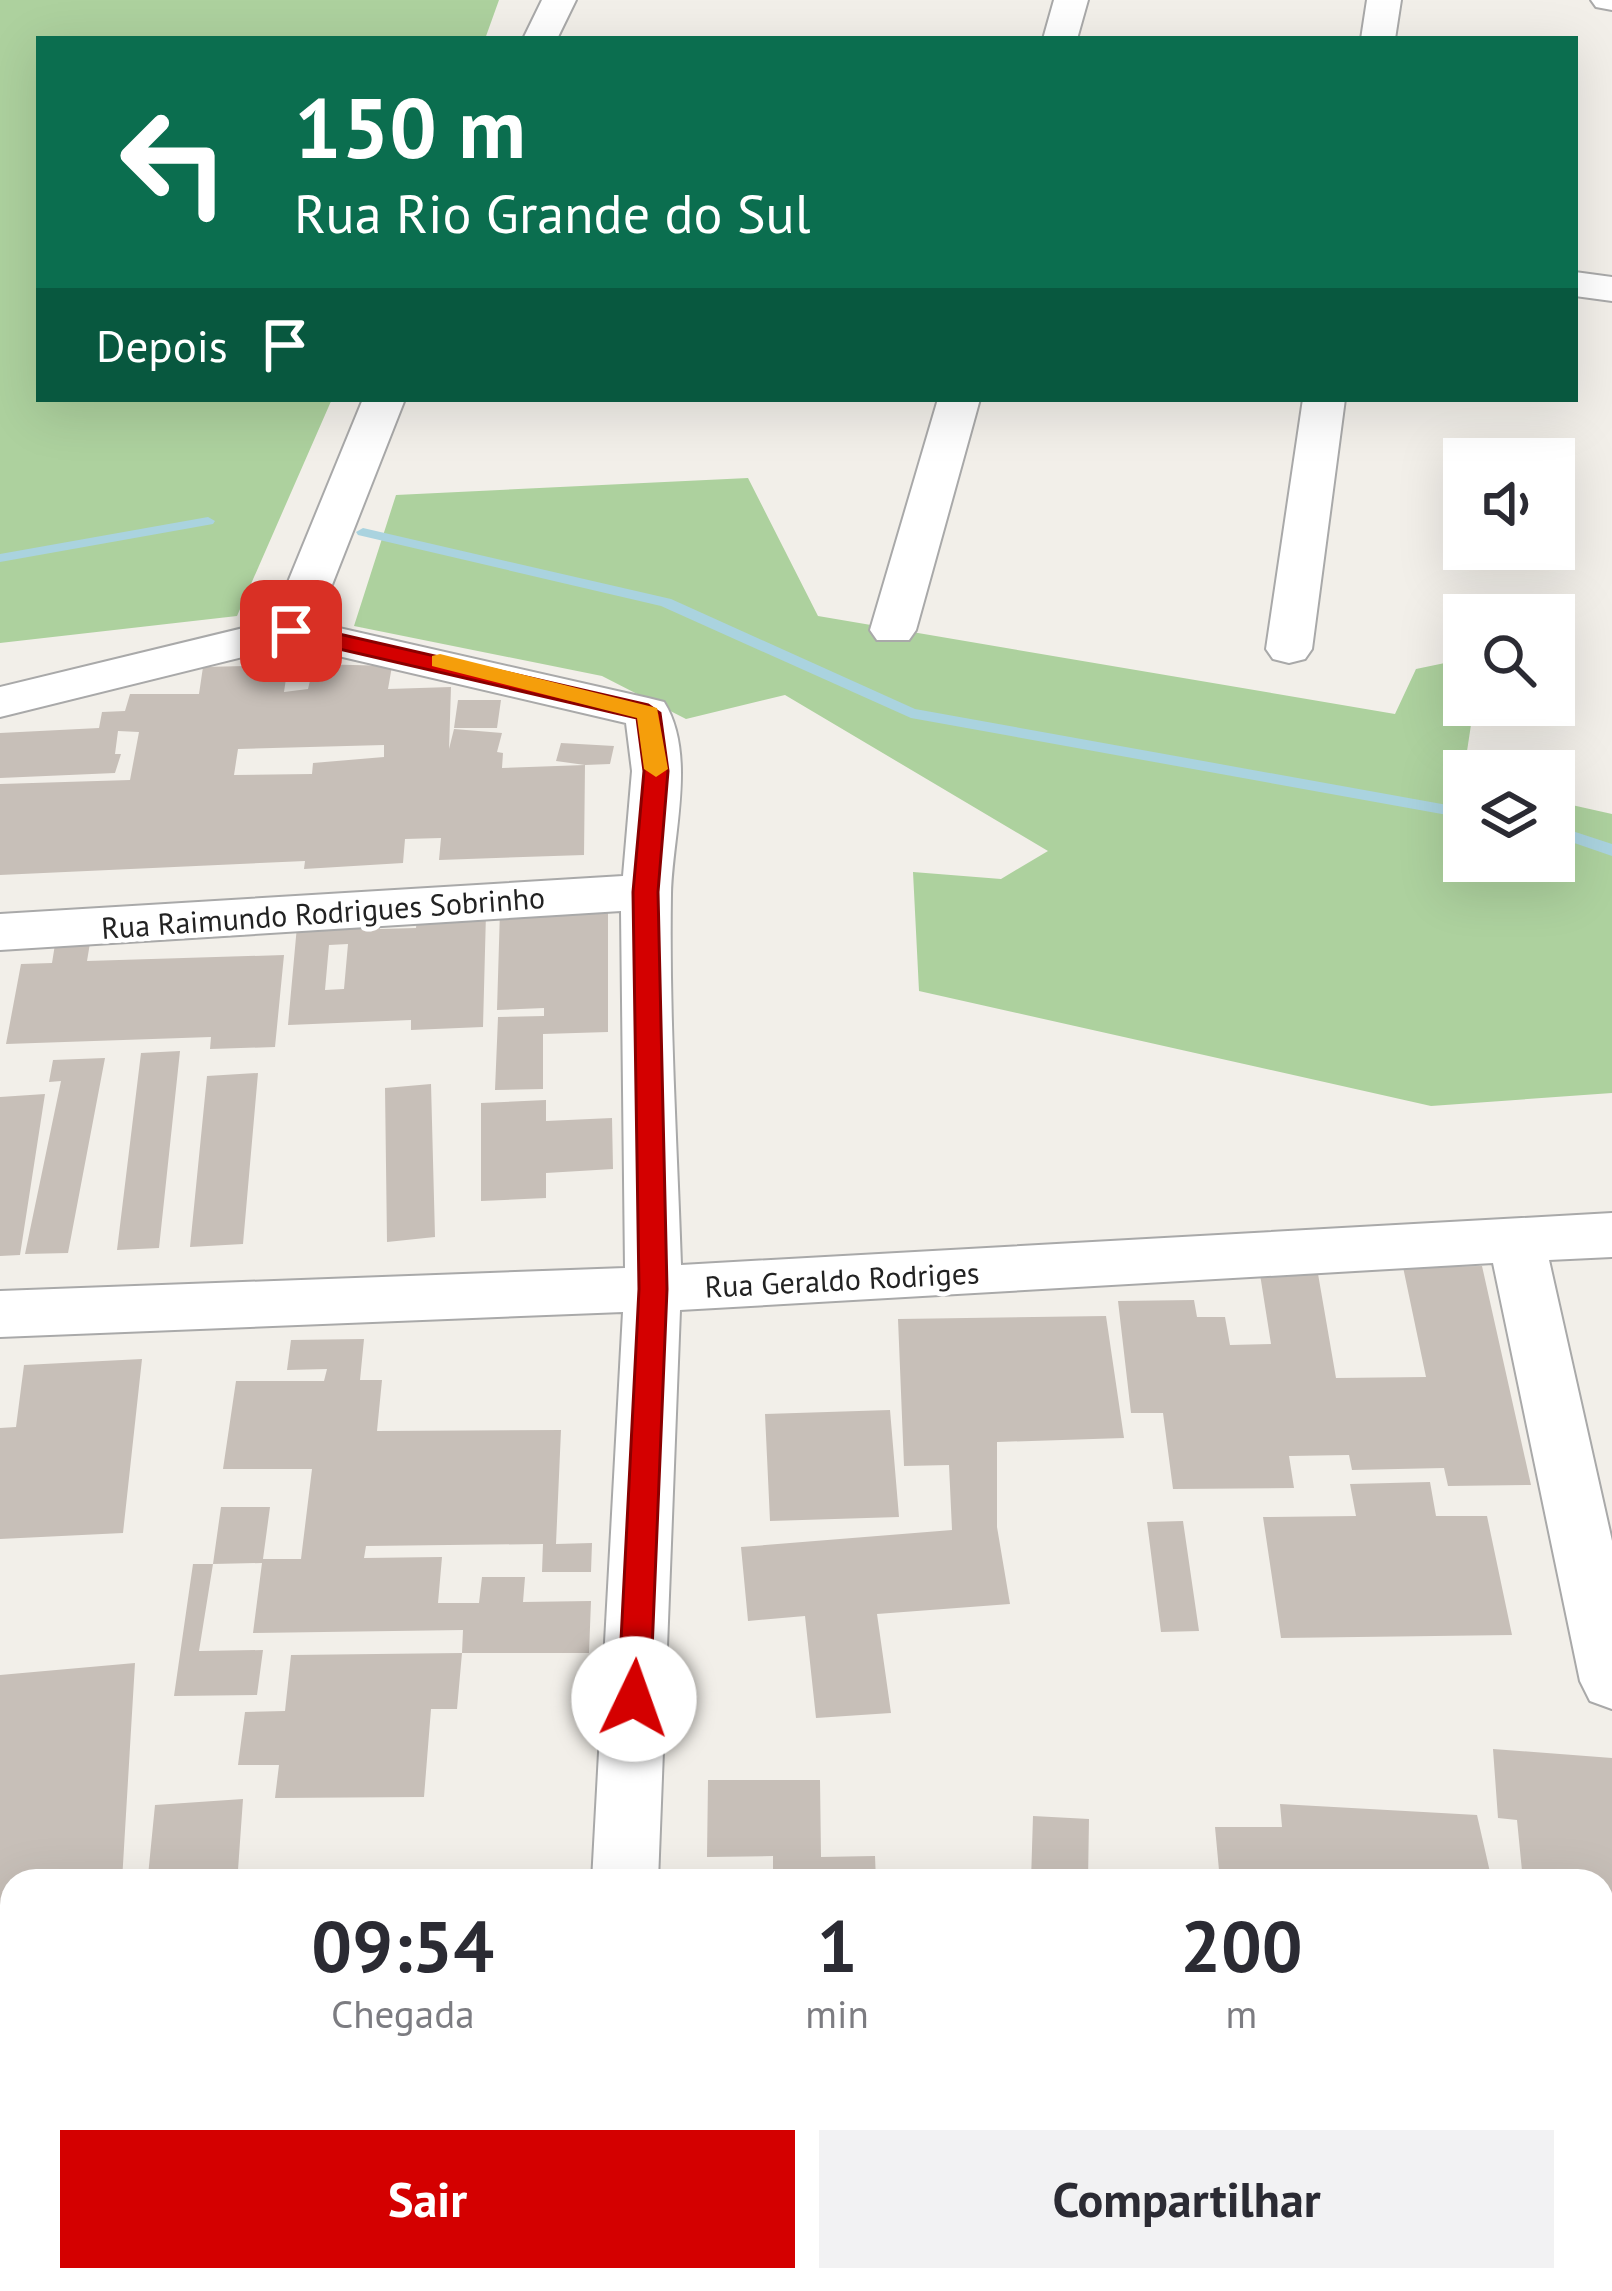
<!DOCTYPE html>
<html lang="pt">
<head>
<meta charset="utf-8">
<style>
  body { margin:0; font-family:"PT Sans",sans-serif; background:#f2f2f3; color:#2b2b33; height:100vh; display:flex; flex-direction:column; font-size:45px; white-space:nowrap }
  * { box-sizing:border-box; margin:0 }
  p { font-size:39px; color:#7c7c81 }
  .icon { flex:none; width:66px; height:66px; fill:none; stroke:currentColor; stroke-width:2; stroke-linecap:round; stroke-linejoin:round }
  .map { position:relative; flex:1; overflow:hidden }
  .sheet { position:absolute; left:0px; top:1869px; width:1614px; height:423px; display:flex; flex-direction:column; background:#fff; border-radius:36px 36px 0 0; box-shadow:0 12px 48px #0002 }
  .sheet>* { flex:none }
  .hud { position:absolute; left:36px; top:36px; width:1542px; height:366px; border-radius:0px; box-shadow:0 12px 48px #0002; background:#0b6e4f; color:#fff; overflow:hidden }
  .buttons { position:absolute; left:1443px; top:438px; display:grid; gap:24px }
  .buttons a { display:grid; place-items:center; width:132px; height:132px; border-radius:0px; background:#fff; box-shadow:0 12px 48px #0002; font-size:60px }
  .pin { position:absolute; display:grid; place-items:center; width:102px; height:102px; color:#fff; margin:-51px; border-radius:24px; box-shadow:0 6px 18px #0006 }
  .me { position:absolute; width:132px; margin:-66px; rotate:3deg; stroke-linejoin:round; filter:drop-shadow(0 0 9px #0008) }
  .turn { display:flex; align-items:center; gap:42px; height:252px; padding:0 60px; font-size:54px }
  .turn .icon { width:156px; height:156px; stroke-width:2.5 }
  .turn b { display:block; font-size:84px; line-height:102px }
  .then { display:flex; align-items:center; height:114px; padding:0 60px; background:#0003; gap:24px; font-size:45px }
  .eta { display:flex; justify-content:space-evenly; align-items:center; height:204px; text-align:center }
  .eta b { font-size:72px; font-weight:600; line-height:84px }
  .button { display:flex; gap:24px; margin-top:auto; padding:24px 60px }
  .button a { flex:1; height:138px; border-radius:0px; background:#d40000; color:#fff; font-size:48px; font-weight:600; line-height:138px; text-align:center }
  .button a+a { background:#f2f2f3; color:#2b2b33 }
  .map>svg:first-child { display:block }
  .forest { fill:#add19e }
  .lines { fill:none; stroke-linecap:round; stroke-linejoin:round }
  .stream { fill:#aad3df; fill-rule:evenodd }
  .building { fill:#c7bfb8; fill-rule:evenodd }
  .street-casing { stroke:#a9a9a9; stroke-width:4 }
  .street { fill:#fff; fill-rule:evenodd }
  .route { fill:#d40000; stroke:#8a0000; stroke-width:3 }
  .slow { fill:#f59e0b }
  .labels { text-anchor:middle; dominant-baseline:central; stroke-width:10; stroke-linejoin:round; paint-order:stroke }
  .street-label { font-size:30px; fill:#222; stroke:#fff }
</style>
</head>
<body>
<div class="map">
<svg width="1612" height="2291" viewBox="0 0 1612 2291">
  <rect width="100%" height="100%" fill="#f2efe9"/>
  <path class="forest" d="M 0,0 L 499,0 L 485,39 L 39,39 L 39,399 L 332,399 L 237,616 L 0,643 Z
    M 748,478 L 818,616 L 1395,714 L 1416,669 L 1464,659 L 1464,705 L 1474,705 L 1464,771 L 1464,861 L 1554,861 L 1554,801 L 1612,814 L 1612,1093 L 1431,1106 L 919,991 L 913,872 L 1001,879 L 1048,851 L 785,695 L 686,719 L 602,676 L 354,626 L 396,495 Z"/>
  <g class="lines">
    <path class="stream" d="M 208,517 L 215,521 L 213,524 L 0,562 L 0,554 Z
      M 363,528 L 671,599 L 915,709 L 1464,808 L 1464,818 L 911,718 L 661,606 L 358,535 L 356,532 Z
      M 1554,825 L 1612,844 L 1612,856 L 1554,836 Z"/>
  </g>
  <path class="building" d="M 314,664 L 392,666 L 388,689 L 451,687 L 449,749 L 454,729 L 502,733 L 497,752 L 503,753 L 502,768 L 585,765 L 556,761 L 561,743 L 614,746 L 610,764 L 585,765 L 584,855 L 439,860 L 441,838 L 405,839 L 403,863 L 304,869 L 305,861 L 0,875 L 0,784 L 130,780 L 139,732 L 118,731 L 115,754 L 121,754 L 115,773 L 0,778 L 0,733 L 99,728 L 102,712 L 125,711 L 130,694 L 199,694 L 203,667 L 288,665 L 284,692 L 308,689 ZM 384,745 L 384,757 L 313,763 L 312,774 L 234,775 L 238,749 Z
    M 458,700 L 501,700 L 497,728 L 454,728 Z
    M 608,907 L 608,1032 L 543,1034 L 543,1089 L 495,1090 L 498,1017 L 544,1016 L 544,1008 L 497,1010 L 500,910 Z
    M 381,912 L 380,929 L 416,928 L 417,916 L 486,913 L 483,1027 L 411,1030 L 411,1020 L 288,1025 L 298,915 ZM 348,944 L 344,989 L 325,990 L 329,945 Z
    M 91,937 L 87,961 L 284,955 L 275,1047 L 210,1049 L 211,1037 L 6,1044 L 21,964 L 52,963 L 56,938 Z
    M 180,1051 L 159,1248 L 117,1250 L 141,1053 Z
    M 105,1058 L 68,1253 L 25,1254 L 61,1081 L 49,1082 L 53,1060 Z
    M 258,1073 L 243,1244 L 190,1247 L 207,1076 Z
    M 431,1084 L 435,1237 L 387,1242 L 385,1088 Z
    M 45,1094 L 20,1255 L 0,1256 L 0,1097 Z
    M 546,1100 L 546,1121 L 612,1118 L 613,1169 L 546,1173 L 546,1198 L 481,1201 L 481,1103 Z
    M 1482,1266 L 1531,1485 L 1448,1486 L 1444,1468 L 1352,1470 L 1349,1455 L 1289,1456 L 1294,1488 L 1173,1489 L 1163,1413 L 1131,1413 L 1118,1301 L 1194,1300 L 1197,1317 L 1225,1317 L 1230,1345 L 1271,1344 L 1259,1268 L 1317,1268 L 1336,1378 L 1426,1377 L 1403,1267 Z
    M 1106,1316 L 1124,1438 L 997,1442 L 997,1527 L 1010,1604 L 877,1614 L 891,1713 L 816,1718 L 805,1616 L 748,1621 L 741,1547 L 952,1530 L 949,1465 L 904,1466 L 898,1319 Z
    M 364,1339 L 360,1380 L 382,1380 L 377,1431 L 561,1430 L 556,1544 L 592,1543 L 591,1572 L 542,1572 L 543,1544 L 366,1546 L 364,1558 L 442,1557 L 438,1603 L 479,1603 L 482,1577 L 525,1577 L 523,1602 L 591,1601 L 589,1653 L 462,1653 L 463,1630 L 253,1633 L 262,1563 L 213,1564 L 221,1507 L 270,1507 L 263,1559 L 301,1559 L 312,1469 L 223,1469 L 236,1381 L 324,1381 L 327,1369 L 287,1370 L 291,1340 Z
    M 142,1359 L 123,1533 L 0,1539 L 0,1428 L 16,1427 L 24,1365 Z
    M 890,1410 L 899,1517 L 770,1521 L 765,1414 Z
    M 1430,1482 L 1436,1516 L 1487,1516 L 1512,1635 L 1281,1638 L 1263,1517 L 1356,1516 L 1350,1484 Z
    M 1183,1521 L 1199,1631 L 1161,1632 L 1147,1522 Z
    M 193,1564 L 213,1564 L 199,1651 L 263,1650 L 257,1695 L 174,1696 Z
    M 462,1653 L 457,1709 L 431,1709 L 424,1797 L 275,1798 L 279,1765 L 238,1765 L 245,1712 L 285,1711 L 291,1655 Z
    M 135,1663 L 122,1881 L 12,1881 L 12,1989 L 0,1990 L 0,1675 Z
    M 1493,1749 L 1612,1758 L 1612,1899 L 1602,1899 L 1602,1881 L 1523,1881 L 1517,1820 L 1498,1818 Z
    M 708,1780 L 820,1780 L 821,1857 L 875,1856 L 876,1881 L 773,1881 L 773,1856 L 707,1857 Z
    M 243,1799 L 238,1870 L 148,1876 L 155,1805 Z
    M 1280,1804 L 1477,1815 L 1492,1881 L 1220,1881 L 1215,1827 L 1282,1827 Z
    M 1033,1816 L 1089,1819 L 1088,1881 L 1031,1881 Z
    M 1602,1918 L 1608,1918 L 1612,1938 L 1612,2046 L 1602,2046 Z
    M 12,2023 L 12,2051 L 0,2123 L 0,2024 Z
    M 456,2280 L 587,2280 L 587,2291 L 455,2291 Z"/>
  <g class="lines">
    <defs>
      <path id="street" d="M 542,0 L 576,0 L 557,39 L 523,39 Z
        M 1054,0 L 1088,0 L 1077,39 L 1043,39 Z
        M 1367,0 L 1401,0 L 1395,39 L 1361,39 Z
        M 1591,0 L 1612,0 L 1612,10 L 1596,7 Z
        M 1575,272 L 1612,277 L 1612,301 L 1575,296 Z
        M 363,399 L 405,399 L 317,623 L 648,698 L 664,702 C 697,754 672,837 671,894 C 669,1018 677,1142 681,1265 L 1612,1213 L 1612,1257 L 1549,1260 L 1612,1541 L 1612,1709 L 1590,1701 L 1580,1681 L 1493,1263 L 680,1310 L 658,1881 L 592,1881 L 623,1312 L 0,1337 L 0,1291 L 625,1268 L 621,911 L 0,950 L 0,914 L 623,876 L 632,771 L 626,723 L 291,645 L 0,717 L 0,687 L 272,621 Z
        M 938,399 L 980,399 L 916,630 L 909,640 L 877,640 L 870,630 Z
        M 1303,399 L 1345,399 L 1312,649 L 1305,659 L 1289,663 L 1273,659 L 1266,649 Z
        M 1612,2104 L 1612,2174 L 1602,2175 L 1602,2105 Z
        M 12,2221 L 12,2280 L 40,2280 L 21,2291 L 0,2291 L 0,2222 Z
        M 571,2280 L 645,2280 L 645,2291 L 571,2291 Z"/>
    </defs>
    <use href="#street" class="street-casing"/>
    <use href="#street" class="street"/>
  </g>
  <path class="route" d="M 291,623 L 648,705 L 660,713 L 668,771 L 658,892 L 667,1289 L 650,1699 L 645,1709 L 634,1713 L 622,1709 L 618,1699 L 639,1289 L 633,892 L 644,771 L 637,718 L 283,636 L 283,626 Z"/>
  <path class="slow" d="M 440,654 L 657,708 L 668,769 L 656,777 L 644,769 L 637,718 L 432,666 L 432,656 Z"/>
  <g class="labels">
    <g class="street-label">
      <text transform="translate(323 912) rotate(-4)">Rua Raimundo Rodrigues Sobrinho</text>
      <text transform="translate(842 1279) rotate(-3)">Rua Geraldo Rodriges</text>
    </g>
  </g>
</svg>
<div class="buttons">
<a><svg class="icon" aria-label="sound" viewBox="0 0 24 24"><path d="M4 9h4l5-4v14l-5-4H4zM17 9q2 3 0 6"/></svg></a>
<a><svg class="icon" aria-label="search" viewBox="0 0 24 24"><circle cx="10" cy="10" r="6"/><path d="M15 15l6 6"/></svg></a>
<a><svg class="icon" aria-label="layers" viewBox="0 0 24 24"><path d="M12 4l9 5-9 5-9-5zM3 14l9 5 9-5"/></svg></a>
</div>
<div class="pin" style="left:291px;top:631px;background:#d93025"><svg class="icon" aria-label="arrive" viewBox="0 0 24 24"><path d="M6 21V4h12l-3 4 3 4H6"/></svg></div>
<svg class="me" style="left:634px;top:1699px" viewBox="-20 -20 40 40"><circle r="19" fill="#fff"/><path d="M0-13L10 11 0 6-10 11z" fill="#d40000"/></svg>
<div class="hud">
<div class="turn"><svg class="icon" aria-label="left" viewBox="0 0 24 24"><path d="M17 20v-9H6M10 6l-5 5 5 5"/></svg><div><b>150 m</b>Rua Rio Grande do Sul</div></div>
<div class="then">Depois<svg class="icon" aria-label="arrive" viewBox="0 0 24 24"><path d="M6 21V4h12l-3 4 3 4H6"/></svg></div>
</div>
<section class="sheet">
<div class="eta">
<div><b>09:54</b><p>Chegada</p></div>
<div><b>1</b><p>min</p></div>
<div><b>200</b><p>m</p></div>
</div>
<div class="button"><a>Sair</a><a>Compartilhar</a></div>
</section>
</div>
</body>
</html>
